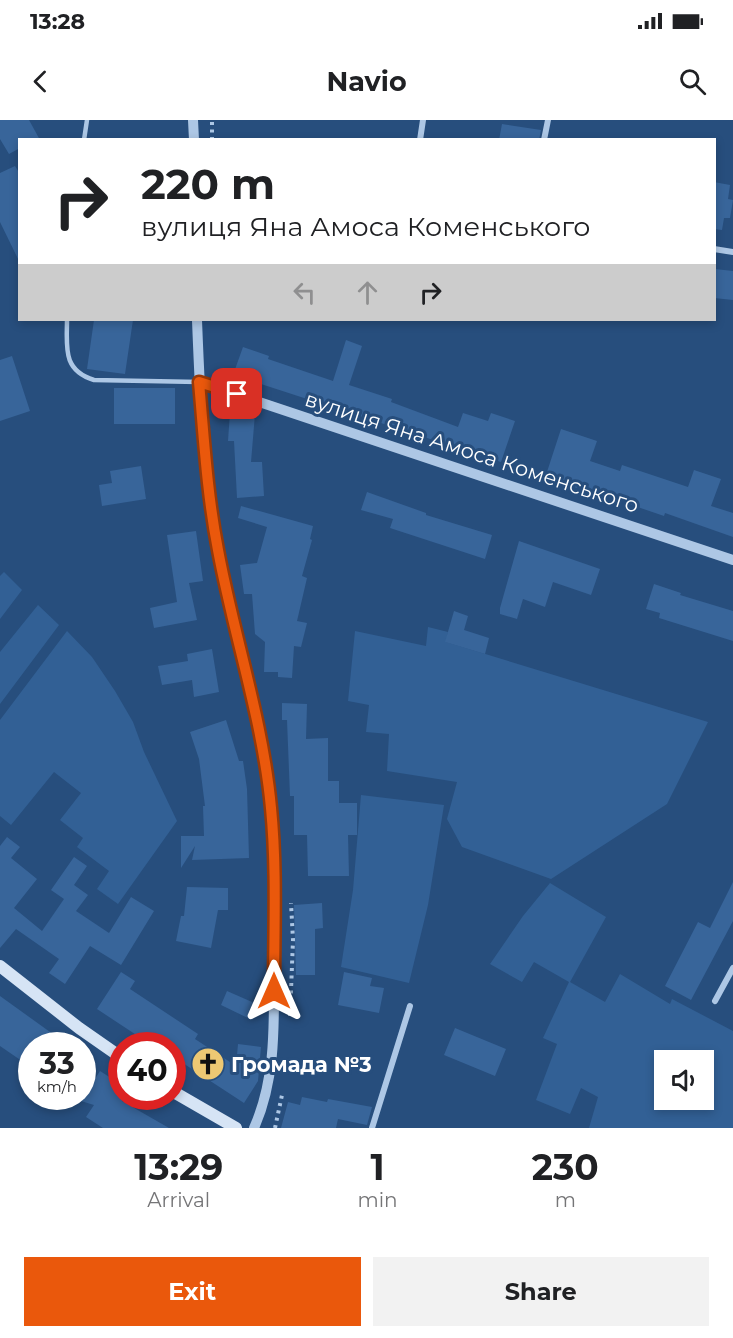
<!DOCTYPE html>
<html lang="en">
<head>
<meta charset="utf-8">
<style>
  body { margin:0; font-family:Montserrat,sans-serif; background:#f2f2f2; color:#202124; height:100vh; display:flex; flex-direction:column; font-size:22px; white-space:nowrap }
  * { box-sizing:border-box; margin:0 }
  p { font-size:20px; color:#757577 }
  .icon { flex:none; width:33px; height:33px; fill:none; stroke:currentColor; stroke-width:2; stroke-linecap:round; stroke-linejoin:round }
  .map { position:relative; height:1008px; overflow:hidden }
  .side { display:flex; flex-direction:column; background:#fff; flex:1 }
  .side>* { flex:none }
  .hud { position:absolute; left:18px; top:18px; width:698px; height:183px; border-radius:0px; box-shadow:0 3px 9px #0003; background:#fff; color:#202124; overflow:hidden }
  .fabs { position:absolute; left:654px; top:930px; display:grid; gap:12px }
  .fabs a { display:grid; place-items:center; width:60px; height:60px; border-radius:0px; background:#fff; box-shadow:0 3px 9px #0003; font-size:30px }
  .speed { position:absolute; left:18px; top:912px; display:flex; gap:12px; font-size:30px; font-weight:700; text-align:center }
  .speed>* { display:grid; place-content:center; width:78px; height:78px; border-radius:50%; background:#fff; box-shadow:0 3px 9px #0003; line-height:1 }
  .speed small { font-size:15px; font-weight:400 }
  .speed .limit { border:9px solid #d22; background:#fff; color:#111 }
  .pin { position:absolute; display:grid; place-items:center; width:51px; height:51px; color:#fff; margin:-26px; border-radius:12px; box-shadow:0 3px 9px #0006 }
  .me { position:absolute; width:66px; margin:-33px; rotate:0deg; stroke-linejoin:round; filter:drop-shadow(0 0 4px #0008) }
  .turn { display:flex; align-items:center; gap:21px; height:126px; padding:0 24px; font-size:27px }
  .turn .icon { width:78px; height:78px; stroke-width:2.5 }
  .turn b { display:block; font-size:42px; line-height:51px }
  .lanes { display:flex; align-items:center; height:57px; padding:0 24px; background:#0003; justify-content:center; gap:30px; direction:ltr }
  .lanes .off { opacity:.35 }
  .eta { display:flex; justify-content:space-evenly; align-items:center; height:102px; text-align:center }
  .eta b { font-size:36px; font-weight:700; line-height:42px }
  .action { display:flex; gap:12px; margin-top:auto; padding:12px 24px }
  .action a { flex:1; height:69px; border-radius:0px; background:#ea580c; color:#fff; font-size:24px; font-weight:700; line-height:69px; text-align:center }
  .action a+a { background:#f2f2f2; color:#202124 }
  .status { display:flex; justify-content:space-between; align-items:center; height:42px; padding:0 30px; background:#fff; direction:ltr }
  .status svg { height:16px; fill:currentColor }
  header { display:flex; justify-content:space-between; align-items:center; height:78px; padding:0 24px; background:#fff; font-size:27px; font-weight:700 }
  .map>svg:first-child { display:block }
  .green { fill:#326095; fill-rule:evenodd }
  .building { fill:#38659a }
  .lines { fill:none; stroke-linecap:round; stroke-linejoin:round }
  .path { stroke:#adc7e5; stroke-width:4; stroke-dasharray:3 4.5; stroke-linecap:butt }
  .service { stroke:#adc7e5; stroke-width:4.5 }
  .minor { stroke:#adc7e5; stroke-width:6 }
  .tertiary { stroke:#adc7e5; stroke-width:10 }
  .secondary { stroke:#d6e4f5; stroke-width:12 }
  .route-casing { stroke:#983908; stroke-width:15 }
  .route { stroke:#ea580c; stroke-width:10 }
  .labels { text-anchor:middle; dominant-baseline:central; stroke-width:6; stroke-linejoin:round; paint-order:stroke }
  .street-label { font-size:21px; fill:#fff; stroke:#274e7d }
  .poi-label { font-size:21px; font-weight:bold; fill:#fff; stroke:#274e7d; text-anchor:start }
</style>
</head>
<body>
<div class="status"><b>13:28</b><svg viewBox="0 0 49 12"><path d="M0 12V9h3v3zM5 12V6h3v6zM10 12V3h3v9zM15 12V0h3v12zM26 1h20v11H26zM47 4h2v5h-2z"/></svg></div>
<header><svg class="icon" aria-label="back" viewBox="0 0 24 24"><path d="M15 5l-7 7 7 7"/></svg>Navio<svg class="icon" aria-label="search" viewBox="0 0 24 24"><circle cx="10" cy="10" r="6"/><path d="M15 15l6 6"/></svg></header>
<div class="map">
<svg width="733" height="1008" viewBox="0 0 733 1008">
  <rect width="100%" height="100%" fill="#274e7d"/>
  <path class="green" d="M 4,452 L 22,470 L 0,499 L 0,456 Z
    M 38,485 L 59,505 L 0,584 L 0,532 Z
    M 428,507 L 448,512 L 446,522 L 708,602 L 667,684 L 551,759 L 462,727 L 447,699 L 457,662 L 387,651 L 389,614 L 366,612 L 369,585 L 348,581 L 355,511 L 426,526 Z
    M 67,511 L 92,537 L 115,571 L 133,602 L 144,632 L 177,701 L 118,784 L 97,769 L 109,751 L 77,727 L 83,718 L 60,700 L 81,673 L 54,652 L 11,705 L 0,696 L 0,600 Z
    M 361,675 L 444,685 L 428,785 L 409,863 L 341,847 L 353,770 Z
    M 550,763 L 606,797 L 570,862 L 605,882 L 620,854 L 670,884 L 672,879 L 733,911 L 733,1008 L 589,1008 L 598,977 L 581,968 L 570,994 L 536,980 L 557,924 L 543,918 L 569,862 L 534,842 L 522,862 L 490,844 L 523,796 ZM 664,940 L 704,940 L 704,980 L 664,980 Z"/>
  <path class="building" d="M 0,0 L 29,0 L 40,20 L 20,20 L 20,28 L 9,34 L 0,19 Z
    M 502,4 L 541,10 L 539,20 L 499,20 Z
    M 15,46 L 20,54 L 20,143 L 0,102 L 0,53 Z
    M 714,62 L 730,65 L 728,79 L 733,80 L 730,98 L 724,98 L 722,110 L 714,109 Z
    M 715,149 L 733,151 L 733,180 L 714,178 Z
    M 94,200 L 133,200 L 125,254 L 87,249 Z
    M 346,220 L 362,226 L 349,265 L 392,279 L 391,282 L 458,307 L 463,293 L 488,301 L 491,293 L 515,301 L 501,342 L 233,255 L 243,227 L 269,236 L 268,239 L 333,261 Z
    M 12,236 L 30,291 L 0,301 L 0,240 Z
    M 114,268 L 175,268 L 175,304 L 114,304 Z
    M 230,292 L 255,294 L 251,342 L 262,342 L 264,376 L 237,378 L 234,321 L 228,321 Z
    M 561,309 L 597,321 L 590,341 L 620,351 L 622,345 L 688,367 L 694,350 L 721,359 L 711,386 L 733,393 L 733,417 L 665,393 L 664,396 L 582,368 L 581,369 L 545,358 Z
    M 141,346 L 146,379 L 102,386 L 99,365 L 112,363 L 110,351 Z
    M 367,372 L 426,393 L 426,395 L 492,415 L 485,439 L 390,408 L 393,399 L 361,390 Z
    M 241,386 L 313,406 L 310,419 L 312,420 L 302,456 L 307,458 L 297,501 L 307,503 L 301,527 L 294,526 L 292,558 L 278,557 L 278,552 L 264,552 L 265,522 L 255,514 L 252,474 L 244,474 L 240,445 L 257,443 L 267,407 L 238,398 Z
    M 196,411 L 203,461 L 189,463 L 197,500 L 154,508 L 150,488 L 177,482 L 167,415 Z
    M 519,421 L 600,449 L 591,475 L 553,462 L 545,487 L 523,479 L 517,499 L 500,494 L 500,488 Z
    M 654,464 L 681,473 L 680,475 L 733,491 L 733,521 L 659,498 L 660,493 L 646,489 Z
    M 454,491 L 468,496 L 464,510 L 489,518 L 485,534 L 445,522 Z
    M 212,529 L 219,572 L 194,577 L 192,560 L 162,565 L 158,546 L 188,541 L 187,534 Z
    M 282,583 L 307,584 L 306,619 L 328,618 L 328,661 L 339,661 L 339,683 L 357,683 L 357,715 L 348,715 L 349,756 L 308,756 L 307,715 L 294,715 L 294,676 L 290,676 L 287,600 L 282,600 Z
    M 226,600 L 239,641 L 243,641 L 247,669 L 249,738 L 192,740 L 195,726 L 181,748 L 181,716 L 204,716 L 203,686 L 205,686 L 199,639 L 190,612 Z
    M 7,717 L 20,727 L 11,738 L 37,759 L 14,788 L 42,811 L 64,779 L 51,770 L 74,737 L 87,746 L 74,765 L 88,775 L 76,791 L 109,813 L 131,777 L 154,791 L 121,845 L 90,826 L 65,864 L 49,853 L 59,839 L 16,809 L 0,828 L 0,726 Z
    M 733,762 L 733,801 L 691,880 L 665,866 L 698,802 L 710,808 Z
    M 187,767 L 228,768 L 228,790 L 218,790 L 211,828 L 176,821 L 181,796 L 184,796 Z
    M 322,783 L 323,808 L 315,809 L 315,855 L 296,855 L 294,785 Z
    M 121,852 L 135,861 L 130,869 L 198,914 L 195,919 L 236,946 L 238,924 L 261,927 L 258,961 L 244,983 L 172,936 L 172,926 L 153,926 L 97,889 Z
    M 344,852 L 372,858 L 370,866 L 384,868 L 379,893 L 338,885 Z
    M 227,871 L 259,885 L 252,900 L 221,885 Z
    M 0,876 L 57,917 L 50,926 L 32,926 L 32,948 L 0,926 Z
    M 455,908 L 506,929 L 495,956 L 444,935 Z
    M 100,951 L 122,965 L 122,981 L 169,1008 L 103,1008 L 86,997 L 94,985 L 81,981 Z
    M 302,977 L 327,982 L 328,979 L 372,987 L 367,1005 L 338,999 L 336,1008 L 281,1008 L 288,982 L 300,985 Z"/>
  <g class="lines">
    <path class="path" d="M 212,20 L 212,0
      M 290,896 L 293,820 L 291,783
      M 275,1008 L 282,975"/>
    <path class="service" d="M 84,20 L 87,0
      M 67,200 C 67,227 62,250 94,260 L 199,262"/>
    <path class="minor" d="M 420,20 L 423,0
      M 544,20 L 548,0
      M 714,129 L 733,132
      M 715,881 L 733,848
      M 372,1008 L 410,886"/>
    <path class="tertiary" d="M 193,0 L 194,20
      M 197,200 C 200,276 203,355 218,430 C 234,516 263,601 271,688 C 277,742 274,797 274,852 C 274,904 276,959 254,1008
      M 199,262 L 733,440"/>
    <path class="secondary" d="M 0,846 L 79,908 L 122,938
      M 172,971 L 236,1008"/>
  </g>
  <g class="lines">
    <defs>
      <path id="route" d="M 237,274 L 199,262 C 204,318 207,374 218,430 C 234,516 263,601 271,688 C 277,749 274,810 274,871"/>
    </defs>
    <use href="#route" class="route-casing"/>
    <use href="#route" class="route"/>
  </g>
  <defs>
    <symbol id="church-disc" viewBox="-11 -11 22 22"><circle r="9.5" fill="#edc873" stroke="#274e7d"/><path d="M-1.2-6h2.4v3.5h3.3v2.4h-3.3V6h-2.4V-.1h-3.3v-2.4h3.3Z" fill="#111"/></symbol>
  </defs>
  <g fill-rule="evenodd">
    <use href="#church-disc" x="189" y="925" width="38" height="38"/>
  </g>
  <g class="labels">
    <g class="street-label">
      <text transform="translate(472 332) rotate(18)">вулиця Яна Амоса Коменського</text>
    </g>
    <g class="poi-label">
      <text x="231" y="944">Громада №3</text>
    </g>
  </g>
</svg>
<div class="fabs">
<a><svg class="icon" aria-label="sound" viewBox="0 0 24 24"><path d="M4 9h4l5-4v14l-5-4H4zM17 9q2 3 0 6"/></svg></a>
</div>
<div class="speed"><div>33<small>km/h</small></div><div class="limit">40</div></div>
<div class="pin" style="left:237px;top:274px;background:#d93025"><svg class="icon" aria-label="arrive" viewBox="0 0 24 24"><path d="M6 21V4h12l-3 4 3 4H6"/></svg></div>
<svg class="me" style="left:274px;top:871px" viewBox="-20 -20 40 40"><path d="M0-17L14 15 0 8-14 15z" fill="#ea580c" stroke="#fff" stroke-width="4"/></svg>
<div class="hud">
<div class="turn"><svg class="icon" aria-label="right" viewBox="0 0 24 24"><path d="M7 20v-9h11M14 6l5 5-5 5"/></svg><div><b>220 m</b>вулиця Яна Амоса Коменського</div></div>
<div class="lanes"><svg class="icon off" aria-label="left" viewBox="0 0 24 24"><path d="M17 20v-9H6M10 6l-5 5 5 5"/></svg><svg class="icon off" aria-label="ahead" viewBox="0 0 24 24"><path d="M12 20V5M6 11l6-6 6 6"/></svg><svg class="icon" aria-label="right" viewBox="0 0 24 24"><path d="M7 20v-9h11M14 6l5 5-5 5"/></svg></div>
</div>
</div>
<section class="side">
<div class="eta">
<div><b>13:29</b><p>Arrival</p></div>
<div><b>1</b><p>min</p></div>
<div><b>230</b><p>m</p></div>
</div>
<div class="action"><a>Exit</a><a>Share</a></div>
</section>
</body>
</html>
